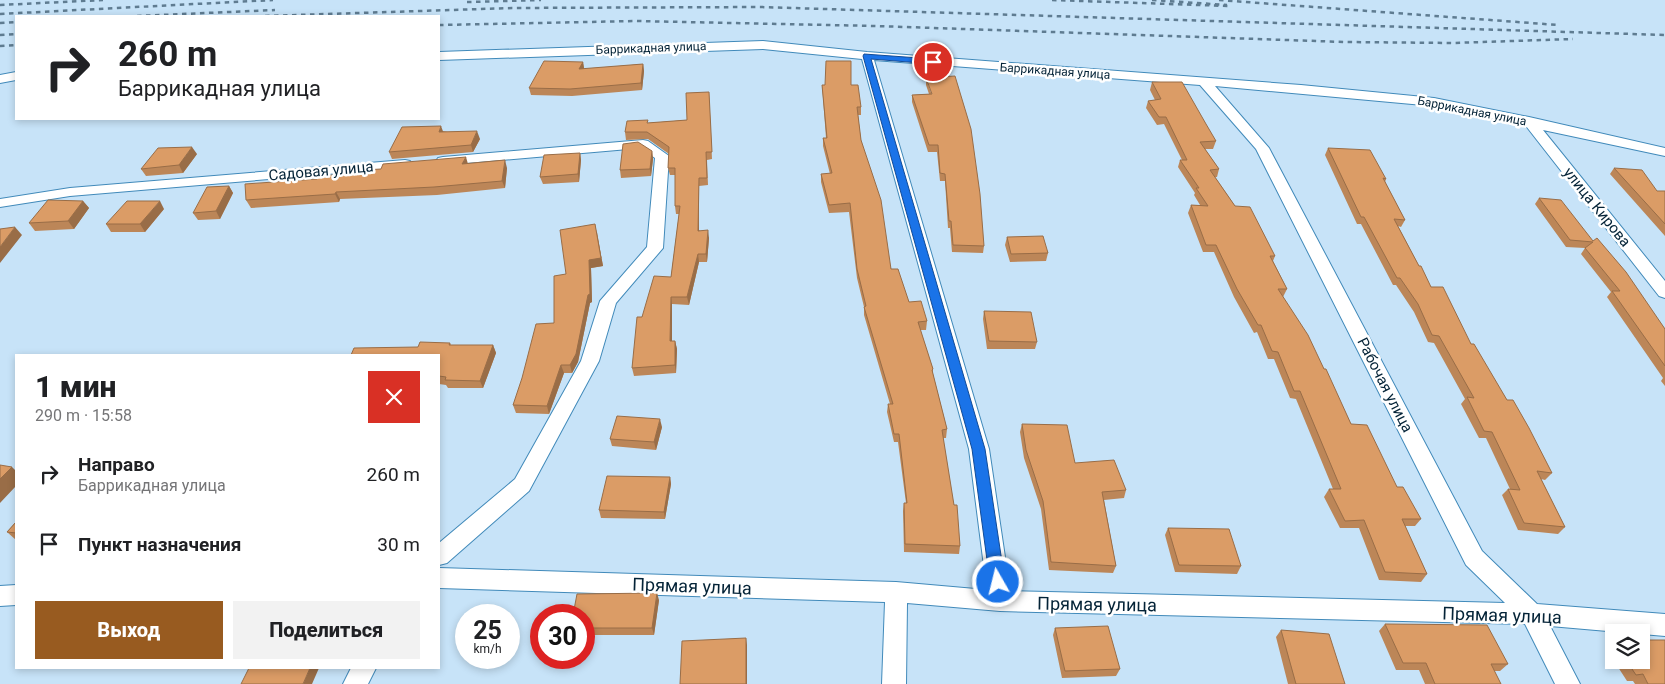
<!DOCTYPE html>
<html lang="ru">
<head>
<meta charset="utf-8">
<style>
  body { margin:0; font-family:Roboto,sans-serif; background:#f2f2f2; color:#202124; height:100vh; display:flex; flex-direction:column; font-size:19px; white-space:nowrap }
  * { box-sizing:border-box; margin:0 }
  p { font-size:16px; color:#757577 }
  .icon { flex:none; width:28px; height:28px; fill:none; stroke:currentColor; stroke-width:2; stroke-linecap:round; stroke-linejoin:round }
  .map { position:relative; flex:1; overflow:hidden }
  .side { position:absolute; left:15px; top:354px; width:425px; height:315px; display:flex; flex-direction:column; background:#fff; border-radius:0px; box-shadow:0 2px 8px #0003 }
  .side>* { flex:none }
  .hud { position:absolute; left:15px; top:15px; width:425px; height:105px; border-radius:0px; box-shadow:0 2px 8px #0003; background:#fff; color:#202124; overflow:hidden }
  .controls { position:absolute; left:1605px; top:624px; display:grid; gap:10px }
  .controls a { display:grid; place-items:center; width:45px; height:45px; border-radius:0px; background:#fff; box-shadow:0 2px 8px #0003; font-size:25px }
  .speed { position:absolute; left:455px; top:604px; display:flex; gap:10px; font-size:25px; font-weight:700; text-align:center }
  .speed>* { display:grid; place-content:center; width:65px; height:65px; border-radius:50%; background:#fff; box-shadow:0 2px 8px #0003; line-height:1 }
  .speed small { font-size:12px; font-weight:400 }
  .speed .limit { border:8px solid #d22; background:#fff; color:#111 }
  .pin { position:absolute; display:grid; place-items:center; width:42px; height:42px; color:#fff; margin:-21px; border:2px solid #fff; border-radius:50%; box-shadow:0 1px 5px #0007 }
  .me { position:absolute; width:55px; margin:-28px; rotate:352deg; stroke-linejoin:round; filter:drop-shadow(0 0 4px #0008) }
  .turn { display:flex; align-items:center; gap:18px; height:105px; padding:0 20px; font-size:22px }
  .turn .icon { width:65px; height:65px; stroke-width:2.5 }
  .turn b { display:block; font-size:35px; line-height:42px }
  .round { display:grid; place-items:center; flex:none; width:52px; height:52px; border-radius:0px; background:#f2f2f2 }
  .headline { display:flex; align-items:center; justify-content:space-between; height:85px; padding:0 20px }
  h1 { font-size:30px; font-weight:800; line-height:38px }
  .cta { display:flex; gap:10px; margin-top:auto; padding:10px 20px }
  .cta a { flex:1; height:58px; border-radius:0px; background:#985b20; color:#fff; font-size:20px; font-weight:800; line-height:58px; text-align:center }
  .cta a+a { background:#f2f2f2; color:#202124 }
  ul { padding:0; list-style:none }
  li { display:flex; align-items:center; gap:15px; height:70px; padding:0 20px }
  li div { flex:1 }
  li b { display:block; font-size:19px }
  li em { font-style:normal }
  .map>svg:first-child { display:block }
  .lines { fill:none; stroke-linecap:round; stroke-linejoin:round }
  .minor-casing { stroke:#418aba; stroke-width:2 }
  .minor { fill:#fff; fill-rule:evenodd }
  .rail { stroke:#5f7c91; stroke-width:2.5; stroke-dasharray:4.5 4.5; stroke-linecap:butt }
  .wall { fill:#bc8658 }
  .shaded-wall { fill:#996d47 }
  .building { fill:#db9c66; stroke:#996d47 }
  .route { fill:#1a73e8; stroke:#114b97 }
  .labels { text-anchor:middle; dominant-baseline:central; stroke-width:5; stroke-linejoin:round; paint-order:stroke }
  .far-street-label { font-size:12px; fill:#042337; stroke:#fff }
  .street-label { font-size:15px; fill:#042337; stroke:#fff }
  .near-street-label { font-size:18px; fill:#042337; stroke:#fff }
</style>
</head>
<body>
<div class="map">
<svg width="1665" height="684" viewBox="0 0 1665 684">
  <rect width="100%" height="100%" fill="#c7e3f8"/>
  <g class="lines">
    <defs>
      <path id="minor" d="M 763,41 L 867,52 L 1301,85 L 1434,98 L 1529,117 L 1665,148 L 1665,156 L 1543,130 L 1665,281 L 1665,298 L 1659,296 L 1526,126 L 1434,106 L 1215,86 L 1269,148 L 1482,551 L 1537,604 L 1665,614 L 1665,636 L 1550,626 L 1580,684 L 1555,684 L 1525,624 L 1000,611 L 907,603 L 906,684 L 882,684 L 885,602 L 439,588 L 439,568 L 896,582 L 987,590 L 969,449 L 862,59 L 763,49 L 439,60 L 439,52 ZM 874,60 L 1200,85 L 1256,149 L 1466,565 L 1505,603 L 1010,591 L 989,449 Z
        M 16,72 L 16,80 L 0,83 L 0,75 Z
        M 643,140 L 648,141 L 669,156 L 663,248 L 616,303 L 599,361 L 529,491 L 447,563 L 439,565 L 439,543 L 515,479 L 581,361 L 600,301 L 647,247 L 655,158 L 640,148 L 443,165 L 438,164 L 436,161 L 438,158 L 443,157 Z
        M 405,160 L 410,161 L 412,164 L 410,167 L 70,196 L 0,207 L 0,199 L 70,188 Z
        M 16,585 L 16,605 L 0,606 L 0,586 Z
        M 351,668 L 376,668 L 368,684 L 343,684 Z"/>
    </defs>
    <use href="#minor" class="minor-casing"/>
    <use href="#minor" class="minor"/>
    <path class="rail" d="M 1052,0 L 1228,6
      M 1152,0 L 1227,5
      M 1219,0 L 1558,25
      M 467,2 L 541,0
      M 0,5 L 103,0
      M 0,14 L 273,0
      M 137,16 L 275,10
      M 265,16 L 512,8 L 760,7 L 1665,35
      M 0,23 L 16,22
      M 439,25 L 636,21 L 876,26 L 1345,42 L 1452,43 L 1573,39
      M 0,35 L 16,34
      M 0,46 L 16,45"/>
  </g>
  <path class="wall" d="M 583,62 L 584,69 L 643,64 L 644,71 L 642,90 L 572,96 L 531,95 L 529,88 Z
    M 926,78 L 984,246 L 983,253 L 952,252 L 950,228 L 948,228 L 945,181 L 940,181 L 937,152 L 928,152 L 912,102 L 912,95 L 929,94 L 926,85 Z
    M 1152,82 L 1216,141 L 1213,149 L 1205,149 L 1219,169 L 1217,177 L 1215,177 L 1235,206 L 1275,256 L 1273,261 L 1287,289 L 1283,297 L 1324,369 L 1351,424 L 1397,487 L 1421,519 L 1415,526 L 1405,526 L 1427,574 L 1421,582 L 1379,580 L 1359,528 L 1340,528 L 1324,497 L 1329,489 L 1333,489 L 1296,399 L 1290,398 L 1274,359 L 1268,359 L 1257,332 L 1254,333 L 1234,297 L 1214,252 L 1203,252 L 1188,213 L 1191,205 L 1200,205 L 1194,195 L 1195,193 L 1178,167 L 1180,160 L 1182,160 L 1164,124 L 1157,125 L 1146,108 L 1148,101 L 1155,100 L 1150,90 Z
    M 822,85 L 851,85 L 861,107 L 861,115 L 858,115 L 861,140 L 891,269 L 909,302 L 927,321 L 926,330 L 920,330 L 933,369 L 933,374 L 947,429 L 946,438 L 943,438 L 960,546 L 959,554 L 904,552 L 903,511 L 904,503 L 906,503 L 898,442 L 894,442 L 887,412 L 888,404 L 890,404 L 864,315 L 864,307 L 857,278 L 849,212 L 829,213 L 821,182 L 821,174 L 830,174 L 823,146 L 823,138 L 826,138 Z
    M 709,92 L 712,159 L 707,160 L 708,185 L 699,186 L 699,230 L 709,238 L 707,262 L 699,262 L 689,305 L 672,304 L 672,341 L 675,341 L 677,349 L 676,373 L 634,376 L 632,368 L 642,317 L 671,277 L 679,214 L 676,214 L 675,206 L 675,175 L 670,175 L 668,168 L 669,154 L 648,139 L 626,140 L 625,132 L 648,123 L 687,120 Z
    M 443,131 L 480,139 L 473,152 L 392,159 L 389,152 Z
    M 1328,148 L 1386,179 L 1385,182 L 1405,220 L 1401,227 L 1398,226 L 1419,266 L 1431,287 L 1471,344 L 1507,400 L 1552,473 L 1545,480 L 1541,479 L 1565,527 L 1558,534 L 1518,530 L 1502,495 L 1508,489 L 1510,489 L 1486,438 L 1479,438 L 1461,404 L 1465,399 L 1434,343 L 1428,342 L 1414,312 L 1396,285 L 1393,285 L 1361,224 L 1357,224 L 1325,155 Z
    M 652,151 L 653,159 L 651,176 L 621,178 L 620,170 Z
    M 580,153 L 581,160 L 579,182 L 543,184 L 540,177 Z
    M 197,154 L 183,173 L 146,176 L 141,169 Z
    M 468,164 L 507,168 L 505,188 L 437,195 L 340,199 L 339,202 L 251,208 L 246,200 L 317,179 L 362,173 Z
    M 1614,168 L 1657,191 L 1665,191 L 1665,236 L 1610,174 Z
    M 229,186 L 233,193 L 220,219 L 198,220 L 193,213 Z
    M 1539,198 L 1593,241 L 1665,329 L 1665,386 L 1661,381 L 1663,378 L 1607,297 L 1611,292 L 1581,254 L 1585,248 L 1566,247 L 1535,204 Z
    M 83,201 L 89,208 L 74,229 L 35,231 L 29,223 Z
    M 164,209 L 145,232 L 111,232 L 106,224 Z
    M 597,232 L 603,266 L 591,268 L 592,302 L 590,303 L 578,362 L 572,373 L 564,373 L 549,414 L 516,413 L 513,405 L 554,323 L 566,274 Z
    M 1007,237 L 1048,253 L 1046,261 L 1010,262 L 1005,245 Z
    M 984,311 L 1037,342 L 1035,349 L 987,349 L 983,319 Z
    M 450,343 L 451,345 L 493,345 L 496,353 L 483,388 L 448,388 L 446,385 L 439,384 L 439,355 L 418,347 Z
    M 1022,424 L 1075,463 L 1126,490 L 1124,498 L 1104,500 L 1116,566 L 1113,573 L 1049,570 L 1041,509 L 1024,458 L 1020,432 Z
    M 662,427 L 656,450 L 612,446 L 610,439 Z
    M 670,477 L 671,484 L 665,519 L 601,518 L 599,510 Z
    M 16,522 L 16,540 L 7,532 Z
    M 1168,528 L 1241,566 L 1237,574 L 1175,572 L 1165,535 Z
    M 659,600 L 654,635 L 584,635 L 584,615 Z
    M 1385,624 L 1508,664 L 1500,671 L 1494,671 L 1501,684 L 1425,684 L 1419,670 L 1396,670 L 1379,631 Z
    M 1055,628 L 1120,669 L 1116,676 L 1062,678 L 1053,635 Z
    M 1281,630 L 1345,684 L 1288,684 L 1276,637 Z
    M 1614,640 L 1614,660 L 1641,660 L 1665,684 L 1635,684 L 1633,681 L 1627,681 L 1605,647 Z"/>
  <path class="shaded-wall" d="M 583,62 L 584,68 L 581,76 L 579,69 Z
    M 643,64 L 644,71 L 642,90 L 641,83 Z
    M 441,126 L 444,134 L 439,132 Z
    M 477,131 L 480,139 L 473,152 L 471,145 Z
    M 192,147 L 197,154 L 183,173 L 179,165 Z
    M 652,151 L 653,159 L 651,176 L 650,169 Z
    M 580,153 L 581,160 L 579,182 L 578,174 Z
    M 466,157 L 468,164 L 462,164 Z
    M 505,160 L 507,168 L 505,188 L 502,181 Z
    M 699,178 L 699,238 L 698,231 Z
    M 229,186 L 233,193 L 220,219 L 216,211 Z
    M 336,192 L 340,199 L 339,202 L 335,194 Z
    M 83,201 L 89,208 L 74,229 L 68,221 Z
    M 160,201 L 164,209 L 145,232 L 140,224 Z
    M 595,224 L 603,266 L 591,268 L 592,302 L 590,303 L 578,362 L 572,373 L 570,365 L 588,295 L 589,260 Z
    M 15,227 L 22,235 L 0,263 L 0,247 Z
    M 708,230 L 709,238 L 707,262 L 706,254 Z
    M 698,254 L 699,262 L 689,305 L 687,297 Z
    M 671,297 L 672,304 L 672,349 L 670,341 Z
    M 675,341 L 677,349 L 676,373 L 675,365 Z
    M 493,345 L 496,353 L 483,388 L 480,381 Z
    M 561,365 L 564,373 L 549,414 L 547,406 Z
    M 660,419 L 662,427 L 656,450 L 654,442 Z
    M 12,467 L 16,471 L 16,486 L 0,503 L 0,479 Z
    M 670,477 L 671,484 L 665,519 L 664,512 Z
    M 657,593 L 659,600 L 654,635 L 652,628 Z
    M 746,638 L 747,645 L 747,684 L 746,684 Z
    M 310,668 L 319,668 L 312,684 L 303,684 Z"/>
  <path class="building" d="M 544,61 L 583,62 L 579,69 L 643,64 L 641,83 L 570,89 L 529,88 Z
    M 826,61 L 851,61 L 851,85 L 858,85 L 861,107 L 857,107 L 861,140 L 881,200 L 891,269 L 898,269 L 909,302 L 921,301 L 927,321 L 918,322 L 933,369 L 932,370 L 947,429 L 942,430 L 954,505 L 957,505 L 960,546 L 905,544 L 904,503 L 907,503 L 899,434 L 894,434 L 888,404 L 893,404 L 864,307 L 866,306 L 857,269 L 850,203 L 829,205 L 821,174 L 832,173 L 823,138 L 827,138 L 822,85 L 825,85 Z
    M 955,76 L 971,129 L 980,194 L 984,246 L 953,245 L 951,221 L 949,221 L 945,174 L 940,173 L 938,145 L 929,145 L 912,95 L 932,94 L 926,78 Z
    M 1152,82 L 1182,82 L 1206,124 L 1216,141 L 1200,142 L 1219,169 L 1210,170 L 1235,206 L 1250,207 L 1275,256 L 1270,256 L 1287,289 L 1278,289 L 1308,335 L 1324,369 L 1326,369 L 1351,424 L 1367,425 L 1397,487 L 1403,487 L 1421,519 L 1402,519 L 1427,574 L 1385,572 L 1364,520 L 1345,521 L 1329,489 L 1341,489 L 1300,391 L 1294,391 L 1278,352 L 1272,351 L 1261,325 L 1258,325 L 1237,289 L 1216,245 L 1206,245 L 1191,205 L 1208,206 L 1196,188 L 1199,188 L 1180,160 L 1187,160 L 1166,117 L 1159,117 L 1148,101 L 1161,99 Z
    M 709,92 L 712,152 L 706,152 L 707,178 L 699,178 L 698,231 L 708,230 L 706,254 L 698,254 L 687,297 L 671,297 L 670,341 L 675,341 L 675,365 L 632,368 L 637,317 L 642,317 L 654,276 L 671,277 L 680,206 L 675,206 L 675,168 L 668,168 L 669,147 L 647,132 L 625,132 L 627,121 L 648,120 L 647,123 L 687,120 L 686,93 Z
    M 441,126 L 439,132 L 477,131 L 471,145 L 389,152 L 402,127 Z
    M 638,142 L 652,151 L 650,169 L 620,170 L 623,144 Z
    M 192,147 L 179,165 L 141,169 L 158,148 Z
    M 1328,148 L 1370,150 L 1386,179 L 1383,178 L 1405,220 L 1394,219 L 1419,266 L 1421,266 L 1431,287 L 1443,287 L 1471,344 L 1474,344 L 1507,400 L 1513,400 L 1529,428 L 1552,473 L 1537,471 L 1565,527 L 1524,523 L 1508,489 L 1520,490 L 1492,432 L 1484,431 L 1467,397 L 1474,398 L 1439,336 L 1432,335 L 1418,304 L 1400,278 L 1397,278 L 1364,217 L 1361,217 Z
    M 580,153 L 578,174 L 540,177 L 544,155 Z
    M 466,157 L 462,164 L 505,160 L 502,181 L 434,187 L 336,192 L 335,194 L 246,200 L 245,184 L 317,179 L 319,176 L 362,173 L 364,170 L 381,169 L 383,164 Z
    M 1614,168 L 1642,170 L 1657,191 L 1665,191 L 1665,224 Z
    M 229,186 L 216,211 L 193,213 L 207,187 Z
    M 1539,198 L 1561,200 L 1593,241 L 1597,238 L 1626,272 L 1665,329 L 1665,366 L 1612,291 L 1620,291 L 1585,248 L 1593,242 L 1570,240 Z
    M 48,200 L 83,201 L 68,221 L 29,223 Z
    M 127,201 L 160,201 L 140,224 L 106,224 Z
    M 595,224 L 601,258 L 589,260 L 590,294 L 588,295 L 576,354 L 570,365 L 561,365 L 547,406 L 513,405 L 522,378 L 536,324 L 554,323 L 554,276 L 566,274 L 560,230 Z
    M 15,227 L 0,247 L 0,229 Z
    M 1043,236 L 1048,253 L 1011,254 L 1007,237 Z
    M 984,311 L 1031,312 L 1037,342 L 989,341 Z
    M 420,342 L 450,343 L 449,345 L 493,345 L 480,381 L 445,380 L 446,377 L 439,376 L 439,355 L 351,355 L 354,348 L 418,347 Z
    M 617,416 L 660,419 L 654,442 L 610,439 Z
    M 1022,424 L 1067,425 L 1075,463 L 1114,460 L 1126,490 L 1102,492 L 1116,566 L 1051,562 L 1043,501 L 1026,450 Z
    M 0,465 L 12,467 L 0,479 Z
    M 607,476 L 670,477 L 664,512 L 599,510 Z
    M 16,522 L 16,533 L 7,532 Z
    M 1168,528 L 1229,529 L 1241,566 L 1179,565 Z
    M 657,593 L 652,628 L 584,628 L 584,615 L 573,615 L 577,594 Z
    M 1385,624 L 1487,625 L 1508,664 L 1491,664 L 1501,684 L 1435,684 L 1426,663 L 1403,663 Z
    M 1108,626 L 1120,669 L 1065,671 L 1055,628 Z
    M 1281,630 L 1329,634 L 1345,684 L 1296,684 Z
    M 746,638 L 746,684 L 680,684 L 682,641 Z
    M 1641,640 L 1665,640 L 1665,684 L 1648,684 L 1643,674 L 1636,675 L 1626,660 L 1641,660 Z
    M 249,668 L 310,668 L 303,684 L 241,684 Z"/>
  <path class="route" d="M 864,54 L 933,59 L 937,62 L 933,64 L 871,59 L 985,449 L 1005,582 L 1003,587 L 998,589 L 992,587 L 990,582 L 972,449 L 863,56 Z"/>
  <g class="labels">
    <g class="far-street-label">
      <text transform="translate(651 48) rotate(-2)">Баррикадная улица</text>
      <text transform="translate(1055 71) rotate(4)">Баррикадная улица</text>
      <text transform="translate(1472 111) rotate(11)">Баррикадная улица</text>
    </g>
    <g class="street-label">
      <text transform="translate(321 171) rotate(-5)">Садовая улица</text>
      <text transform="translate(1597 207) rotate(51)">улица Кирова</text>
      <text transform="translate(1385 385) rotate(63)">Рабочая улица</text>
    </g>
    <g class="near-street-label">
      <text transform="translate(692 586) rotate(2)">Прямая улица</text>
      <text transform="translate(1097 604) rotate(1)">Прямая улица</text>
      <text transform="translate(1502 615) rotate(2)">Прямая улица</text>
    </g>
  </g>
</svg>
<div class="controls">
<a><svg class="icon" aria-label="layers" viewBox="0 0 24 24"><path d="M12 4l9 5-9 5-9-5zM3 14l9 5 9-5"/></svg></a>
</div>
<div class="speed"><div>25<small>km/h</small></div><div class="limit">30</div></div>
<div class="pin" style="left:933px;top:62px;background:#d93025"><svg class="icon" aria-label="arrive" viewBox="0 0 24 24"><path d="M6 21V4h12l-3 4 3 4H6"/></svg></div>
<svg class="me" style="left:998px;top:582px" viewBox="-20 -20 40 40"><circle r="17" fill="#1a73e8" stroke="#fff" stroke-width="3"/><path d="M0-11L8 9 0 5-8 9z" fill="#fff"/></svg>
<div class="hud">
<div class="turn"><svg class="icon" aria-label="right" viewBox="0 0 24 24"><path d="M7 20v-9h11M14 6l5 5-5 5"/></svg><div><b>260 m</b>Баррикадная улица</div></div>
</div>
<section class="side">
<div class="headline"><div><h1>1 мин</h1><p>290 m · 15:58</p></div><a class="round" style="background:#d93025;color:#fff"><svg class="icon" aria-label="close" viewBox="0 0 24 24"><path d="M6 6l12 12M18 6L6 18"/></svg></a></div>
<ul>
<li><svg class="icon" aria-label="right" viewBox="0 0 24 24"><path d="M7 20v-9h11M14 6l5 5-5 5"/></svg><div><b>Направо</b><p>Баррикадная улица</p></div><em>260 m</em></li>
<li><svg class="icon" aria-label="arrive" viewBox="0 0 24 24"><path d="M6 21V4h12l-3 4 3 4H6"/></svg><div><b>Пункт назначения</b></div><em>30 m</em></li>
</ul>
<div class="cta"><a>Выход</a><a>Поделиться</a></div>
</section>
</div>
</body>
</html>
